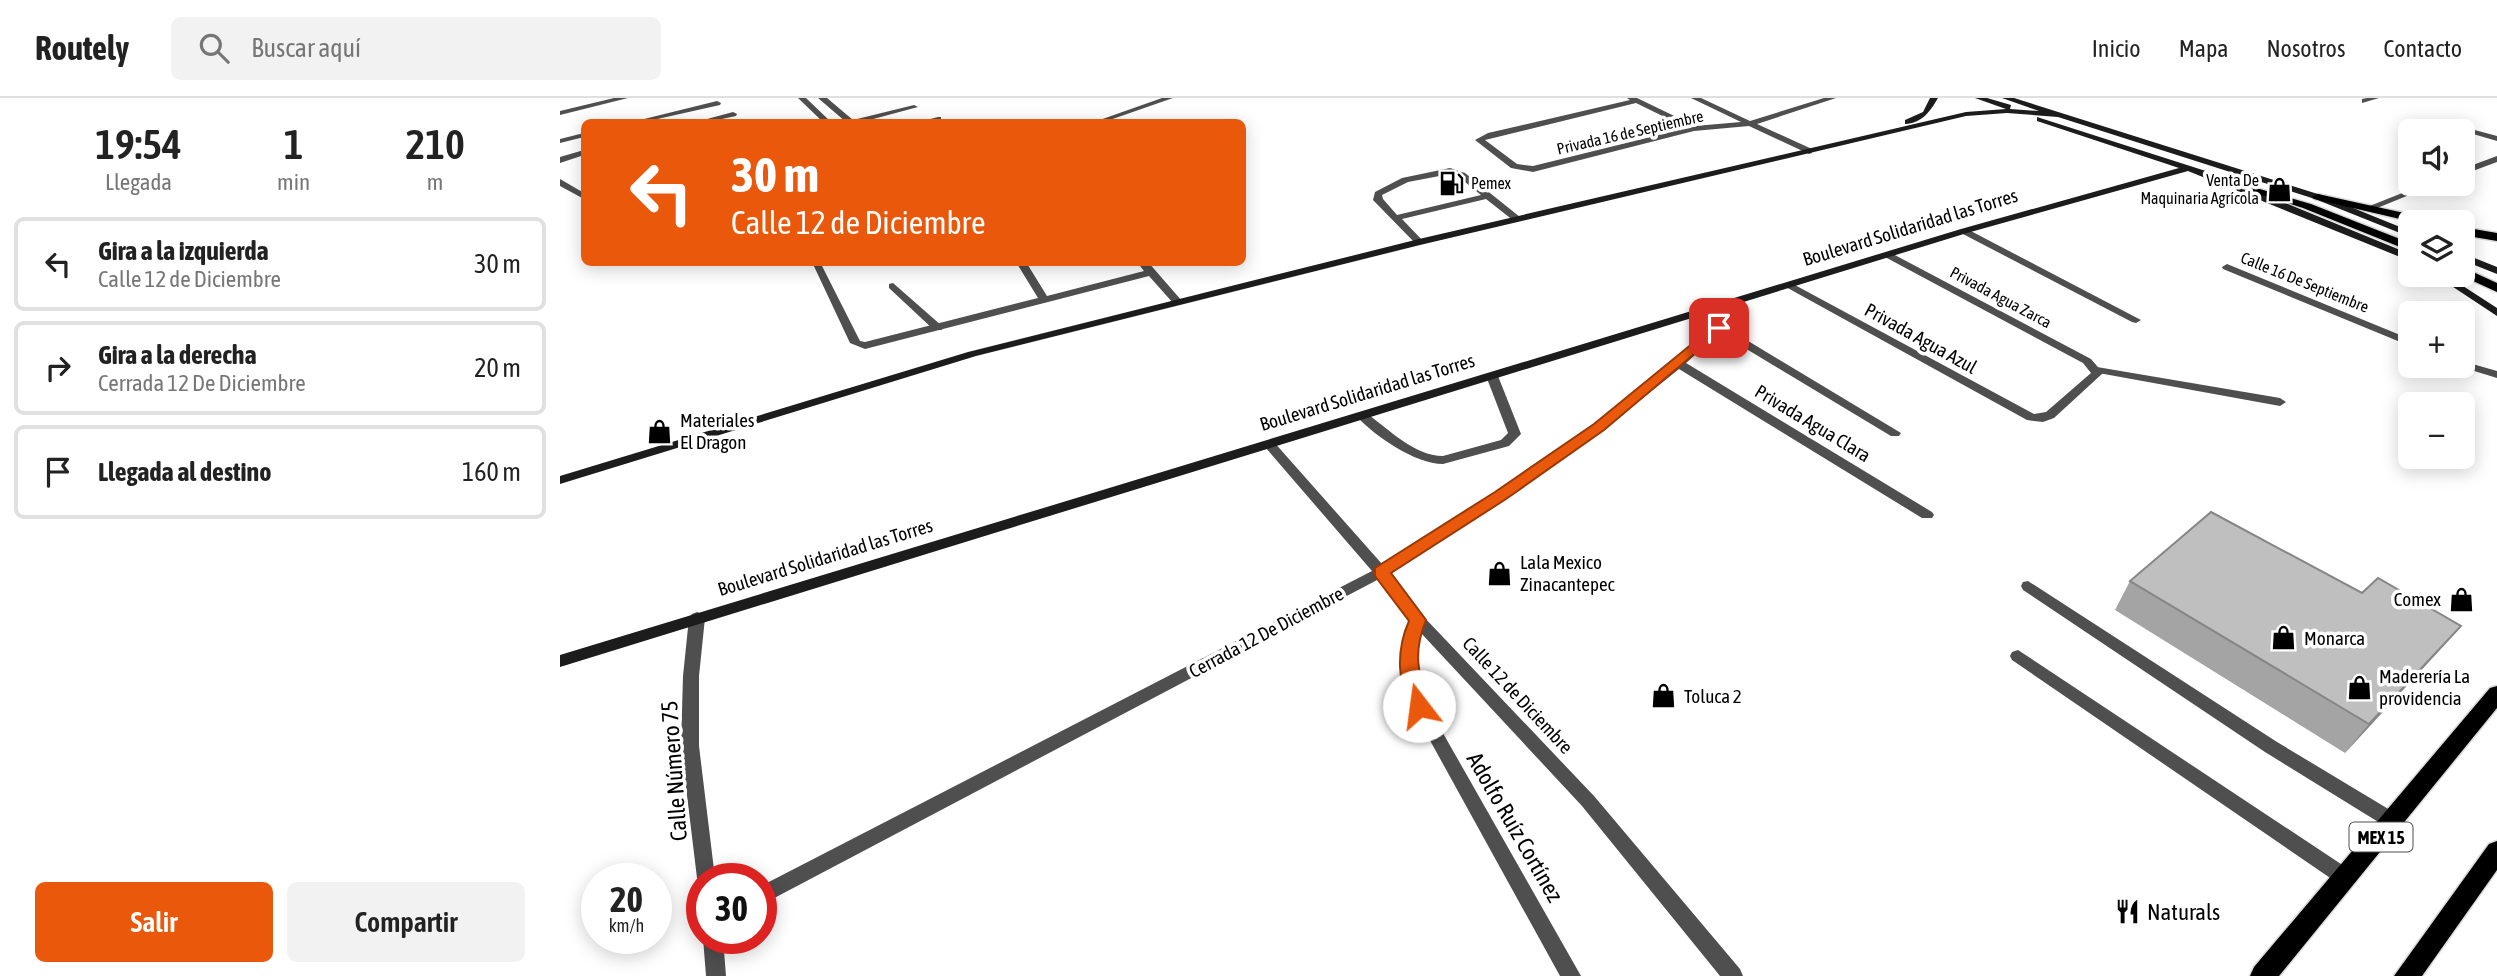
<!DOCTYPE html>
<html lang="es">
<head>
<meta charset="utf-8">
<style>
  body { margin:0; font-family:"Asap Condensed",sans-serif; background:#f2f2f2; color:#222; height:100vh; display:flex; flex-direction:column; font-size:26px; white-space:nowrap }
  * { box-sizing:border-box; margin:0 }
  p { font-size:23px; color:#767676 }
  .icon { flex:none; width:38px; height:38px; fill:none; stroke:currentColor; stroke-width:2; stroke-linecap:round; stroke-linejoin:round }
  .map { position:relative; flex:1; overflow:hidden }
  .sheet { display:flex; flex-direction:column; background:#fff; width:560px }
  .sheet>* { flex:none }
  .guide { position:absolute; left:21px; top:21px; width:665px; height:147px; border-radius:10px; box-shadow:0 4px 18px #0003; background:#ea580c; color:#fff; overflow:hidden }
  .fabs { position:absolute; left:1838px; top:21px; display:grid; gap:14px }
  .fabs a { display:grid; place-items:center; width:77px; height:77px; border-radius:10px; background:#fff; box-shadow:0 4px 18px #0003; font-size:35px }
  .speed { position:absolute; left:21px; top:765px; display:flex; gap:14px; font-size:35px; font-weight:700; text-align:center }
  .speed>* { display:grid; place-content:center; width:91px; height:91px; border-radius:50%; background:#fff; box-shadow:0 4px 18px #0003; line-height:1 }
  .speed small { font-size:18px; font-weight:400 }
  .speed .limit { border:10px solid #d22; background:#fff; color:#111 }
  .pin { position:absolute; display:grid; place-items:center; width:60px; height:60px; color:#fff; margin:-30px; border-radius:14px; box-shadow:0 4px 10px #0006 }
  .me { position:absolute; width:77px; margin:-38px; rotate:345deg; stroke-linejoin:round; filter:drop-shadow(0 0 5px #0008) }
  .turn { display:flex; align-items:center; gap:24px; height:147px; padding:0 35px; font-size:32px }
  .turn .icon { width:91px; height:91px; stroke-width:2.5 }
  .turn b { display:block; font-size:49px; line-height:60px }
  .eta { display:flex; justify-content:space-evenly; align-items:center; height:119px; text-align:center }
  .eta b { font-size:42px; font-weight:600; line-height:49px }
  .primary-button { display:flex; gap:14px; margin-top:auto; padding:14px 35px }
  .primary-button a { flex:1; height:80px; border-radius:10px; background:#ea580c; color:#fff; font-size:28px; font-weight:600; line-height:80px; text-align:center }
  .primary-button a+a { background:#f2f2f2; color:#222 }
  ul { padding:0; list-style:none }
  li { display:flex; align-items:center; gap:21px; height:94px; margin:0 14px 10px; padding:0 21px; border:4px solid #e0e0e0; border-radius:10px }
  li div { flex:1 }
  li b { display:block; font-size:26px }
  li em { font-style:normal }
  header { display:flex; align-items:center; gap:42px; box-sizing:border-box; height:98px; padding:0 35px; background:#fff; border-bottom:2px solid #e0e0e0 }
  header strong { font-size:33px }
  nav { display:flex; gap:38px; margin-inline-start:auto; font-size:24px }
  .search { width:490px; height:63px; background:#f2f2f2; display:flex; align-items:center; gap:18px; box-sizing:border-box; padding:0 24px; border-radius:10px; color:#767676; font-size:26px }
  main { display:flex; flex:1; min-height:0 }
  .map>svg:first-child { display:block }
  .lines { fill:none; stroke-linecap:round; stroke-linejoin:round }
  .primary-casing { stroke:#dbdbdb; stroke-width:3 }
  .service { fill:#4f4f4f; fill-rule:evenodd }
  .minor { fill:#4f4f4f; fill-rule:evenodd }
  .secondary { fill:#1c1c1c; fill-rule:evenodd }
  .primary { fill:#000; fill-rule:evenodd }
  .wall { fill:#a4a4a4 }
  .shaded-wall { fill:#868686 }
  .building { fill:#bfbfbf; stroke:#868686; stroke-width:2 }
  .route { fill:#ea580c; stroke:#983908; stroke-width:2 }
  .labels { text-anchor:middle; dominant-baseline:central; stroke-width:7; stroke-linejoin:round; paint-order:stroke }
  .far-street-label { font-size:16px; fill:#000; stroke:#fff }
  .far-poi-label { font-size:16px; fill:#000; stroke:#fff; text-anchor:end }
  .shield { fill:#fff; stroke:#4c4c4c; stroke-width:2 }
  .shield-label { font-size:18px; font-weight:bold; fill:#000 }
  .street-label { font-size:19px; fill:#000; stroke:#fff }
  .poi-label { font-size:19px; fill:#000; stroke:#fff; text-anchor:start }
  .near-street-label { font-size:23px; fill:#000; stroke:#fff }
  .near-poi-label { font-size:23px; fill:#000; stroke:#fff; text-anchor:start }
</style>
</head>
<body>
<header>
<strong>Routely</strong>
<div class="search"><svg class="icon" aria-label="search" viewBox="0 0 24 24"><circle cx="10" cy="10" r="6"/><path d="M15 15l6 6"/></svg>Buscar aquí</div>
<nav><a>Inicio</a><a>Mapa</a><a>Nosotros</a><a>Contacto</a></nav>
</header>
<main>
<section class="sheet">
<div class="eta">
<div><b>19:54</b><p>Llegada</p></div>
<div><b>1</b><p>min</p></div>
<div><b>210</b><p>m</p></div>
</div>
<ul>
<li><svg class="icon" aria-label="left" viewBox="0 0 24 24"><path d="M17 20v-9H6M10 6l-5 5 5 5"/></svg><div><b>Gira a la izquierda</b><p>Calle 12 de Diciembre</p></div><em>30 m</em></li>
<li><svg class="icon" aria-label="right" viewBox="0 0 24 24"><path d="M7 20v-9h11M14 6l5 5-5 5"/></svg><div><b>Gira a la derecha</b><p>Cerrada 12 De Diciembre</p></div><em>20 m</em></li>
<li><svg class="icon" aria-label="arrive" viewBox="0 0 24 24"><path d="M6 21V4h12l-3 4 3 4H6"/></svg><div><b>Llegada al destino</b></div><em>160 m</em></li>
</ul>
<div class="primary-button"><a>Salir</a><a>Compartir</a></div>
</section>
<div class="map">
<svg width="1937" height="878" viewBox="0 0 1937 878">
  <rect width="100%" height="100%" fill="#fff"/>
  <g class="lines">
    <defs>
      <path id="primary" d="M 1645,75 L 1751,106 L 1850,145 L 1850,153 L 1743,110 L 1645,79 Z
        M 1758,96 L 1867,120 L 1873,124 L 1853,124 L 1754,101 L 1752,99 Z
        M 1902,129 L 1937,135 L 1937,143 L 1902,137 Z
        M 1902,169 L 1937,185 L 1937,194 L 1900,177 L 1902,177 Z
        M 1937,588 L 1937,610 L 1719,878 L 1690,878 L 1694,869 L 1930,590 Z
        M 1937,743 L 1937,772 L 1862,878 L 1834,878 L 1929,746 Z"/>
    </defs>
    <use href="#primary" class="primary-casing"/>
    <path class="service" d="M 1807,0 L 1819,0 L 1802,5 L 1802,1 Z
      M 890,70 L 905,75 L 960,119 L 960,123 L 954,123 L 926,101 L 842,121 L 864,144 L 859,147 L 856,146 L 813,102 L 815,94 L 842,80 ZM 890,76 L 899,79 L 921,97 L 837,117 L 823,101 L 822,97 L 848,84 Z
      M 333,185 L 382,228 L 382,232 L 374,232 L 329,190 L 329,186 Z
      M 1537,269 L 1720,300 L 1726,304 L 1720,308 L 1533,274 L 1531,272 Z
      M 932,275 L 938,278 L 961,336 L 949,348 L 883,366 C 855,366 815,338 796,318 L 802,314 L 806,315 C 829,331 854,358 883,358 L 941,342 L 948,335 L 926,278 Z
      M 1468,483 L 1717,644 L 1840,718 L 1843,724 L 1840,730 L 1834,732 L 1828,730 L 1705,654 L 1463,492 L 1461,488 L 1463,484 Z
      M 1458,552 L 1793,774 L 1795,780 L 1793,786 L 1786,789 L 1779,786 L 1452,562 L 1450,558 L 1452,554 Z"/>
    <path class="minor" d="M 54,0 L 68,0 L 0,17 L 0,13 Z
      M 238,0 L 246,0 L 271,24 L 263,24 Z
      M 258,0 L 267,0 L 293,22 L 354,7 L 358,9 L 302,24 L 286,24 Z
      M 602,0 L 613,0 L 544,24 L 534,24 Z
      M 1067,0 L 1077,0 L 1135,28 L 1181,24 L 1131,0 L 1141,0 L 1190,23 L 1264,0 L 1276,0 L 1197,26 L 1252,51 L 1252,55 L 1249,56 L 1189,28 L 1134,33 L 973,74 L 951,70 L 915,42 L 928,35 L 1070,2 ZM 1076,5 L 1127,30 L 973,68 L 957,66 L 925,42 Z
      M 157,3 L 161,5 L 160,7 L 84,24 L 72,24 Z
      M 173,14 L 177,16 L 176,18 L 148,24 L 136,24 Z
      M 378,19 L 381,19 L 381,23 L 359,24 Z
      M 1896,27 L 1937,38 L 1937,43 L 1896,31 Z
      M 24,35 L 24,39 L 0,45 L 0,41 Z
      M 24,52 L 24,57 L 0,65 L 0,59 Z
      M 1937,58 L 1937,64 L 1902,77 L 1902,71 Z
      M 0,81 L 24,95 L 24,101 L 0,88 Z
      M 1865,86 L 1876,86 L 1810,113 L 1802,111 Z
      M 1401,131 L 1407,131 L 1581,222 L 1576,225 L 1572,224 L 1401,135 Z
      M 1325,155 L 1331,155 L 1531,261 L 1543,275 L 1494,320 L 1483,324 L 1467,322 L 1224,188 L 1229,185 L 1233,186 L 1474,316 L 1486,314 L 1531,275 L 1523,265 L 1325,159 Z
      M 252,164 L 261,166 L 300,243 L 305,244 L 478,200 L 456,164 L 466,164 L 487,198 L 584,173 L 577,164 L 588,164 L 622,203 L 621,205 L 613,205 L 589,178 L 305,251 L 290,245 Z
      M 1667,166 L 1850,241 L 1850,248 L 1663,171 L 1662,169 Z
      M 1167,205 L 1172,208 L 1165,229 L 1341,335 L 1339,338 L 1331,338 L 1160,235 L 1126,265 L 1372,414 L 1374,417 L 1372,420 L 1362,420 L 1119,271 L 1043,332 L 946,400 L 830,475 L 863,518 L 1034,698 L 1180,871 L 1183,878 L 1160,878 L 1022,708 L 861,535 L 857,565 L 867,607 L 1021,878 L 1000,878 L 851,608 C 843,577 839,553 850,523 L 819,481 L 201,807 L 201,788 L 812,473 L 705,349 L 703,346 L 705,343 L 713,343 L 822,466 C 916,407 1008,348 1095,279 C 1114,264 1136,250 1152,231 C 1158,223 1157,209 1167,205 Z
      M 1902,263 L 1937,273 L 1937,280 L 1898,268 L 1902,268 Z
      M 137,514 L 142,516 L 145,520 L 139,578 L 139,648 L 155,780 L 142,780 L 142,787 L 137,780 L 121,648 L 123,578 L 129,520 L 132,516 Z
      M 143,840 L 163,840 L 166,878 L 146,878 Z"/>
    <path class="secondary" d="M 1370,0 L 1378,0 C 1370,14 1362,25 1345,26 L 1345,22 L 1363,14 Z
      M 1415,0 L 1427,0 L 1451,7 L 1450,11 L 1479,13 L 1442,0 L 1454,0 L 1761,97 L 1850,133 L 1850,139 L 1755,101 L 1498,19 L 1447,15 L 1406,18 L 860,147 L 416,258 L 0,386 L 0,378 L 408,254 L 859,141 L 1406,14 L 1446,11 Z
      M 1477,19 L 1652,75 L 1850,156 L 1850,163 L 1628,73 L 1407,135 L 0,569 L 0,557 L 1401,131 L 1619,70 L 1477,23 Z
      M 1902,155 L 1937,169 L 1937,176 L 1902,162 Z
      M 1875,177 L 1886,177 L 1937,210 L 1937,218 Z"/>
    <use href="#primary" class="primary"/>
  </g>
  <path class="wall" d="M 1570,483 L 1802,495 L 1901,528 L 1876,556 L 1785,655 L 1555,512 Z"/>
  <path class="shaded-wall" d="M 1901,528 L 1876,556 L 1785,655 L 1809,626 Z"/>
  <path class="building" d="M 1651,414 L 1802,495 L 1818,480 L 1901,528 L 1809,626 L 1570,483 Z"/>
  <path class="route" d="M 1155,227 L 1165,230 L 1044,332 L 946,401 L 831,475 L 866,522 C 852,557 859,574 868,608 L 865,614 L 852,614 C 837,585 836,552 849,523 L 815,478 L 815,470 L 935,394 L 1034,326 Z"/>
  <defs>
    <symbol id="fuel-bare" viewBox="-9 -9 18 18"><path d="M-5.5-6h7V0h2V4h1.3V-2.5L3-4.5l.8-.8L6-3V5H2.5V1h-1V6h-7ZM-4.2-4.7v3.2H.2V-4.7Z" fill="#000" stroke="#fff" stroke-width="2.5" paint-order="stroke"/></symbol>
    <symbol id="shop-bare" viewBox="-9 -9 18 18"><path d="M-5-2.5h2.3a2.7 3.5 0 0 1 5.4 0H5L5.5 6h-11ZM-1.5-2.5h3a1.5 2.3 0 0 0-3 0Z" fill="#000" stroke="#fff" stroke-width="2.5" paint-order="stroke"/></symbol>
    <symbol id="restaurant-bare" viewBox="-9 -9 18 18"><path d="M-5-6h1v4h1v-4h1v4h1v-4h1v5L-1.5 .5V6h-2V.5L-5-1ZM5-6V6H3V1.5H1.5Q1.5-4 5-6Z" fill="#000" stroke="#fff" stroke-width="2.5" paint-order="stroke"/></symbol>
  </defs>
  <g fill-rule="evenodd">
    <use href="#fuel-bare" x="874" y="68" width="35" height="35"/>
    <use href="#shop-bare" x="1702" y="74" width="35" height="35"/>
    <use href="#shop-bare" x="82" y="316" width="35" height="35"/>
    <use href="#shop-bare" x="922" y="458" width="35" height="35"/>
    <use href="#shop-bare" x="1884" y="484" width="35" height="35"/>
    <use href="#shop-bare" x="1706" y="522" width="35" height="35"/>
    <use href="#shop-bare" x="1782" y="572" width="35" height="35"/>
    <use href="#shop-bare" x="1086" y="580" width="35" height="35"/>
    <use href="#restaurant-bare" x="1550" y="796" width="35" height="35"/>
  </g>
  <g class="labels">
    <g class="far-street-label">
      <text transform="translate(1070 34) rotate(-13)">Privada 16 de Septiembre</text>
      <text transform="translate(1745 184) rotate(22)">Calle 16 De Septiembre</text>
      <text transform="translate(1441 199) rotate(28)">Privada Agua Zarca</text>
    </g>
    <g class="far-poi-label">
      <text x="1699" y="82">Venta De<tspan x="1699" dy="18">Maquinaria Agrícola</tspan></text>
      <text x="911" y="85" text-anchor="start">Pemex</text>
    </g>
    <rect class="shield" x="1789.5" y="724.5" width="63" height="29" rx="5"/>
    <g class="shield-label">
      <text x="1821" y="739">MEX 15</text>
    </g>
    <g class="street-label">
      <text transform="translate(1350 129) rotate(-17)">Boulevard Solidaridad las Torres</text>
      <text transform="translate(1361 240) rotate(29)">Privada Agua Azul</text>
      <text transform="translate(807 294) rotate(-17)">Boulevard Solidaridad las Torres</text>
      <text transform="translate(1253 325) rotate(31)">Privada Agua Clara</text>
      <text transform="translate(265 459) rotate(-17)">Boulevard Solidaridad las Torres</text>
      <text transform="translate(706 534) rotate(-28)">Cerrada 12 De Diciembre</text>
      <text transform="translate(958 597) rotate(47)">Calle 12 de Diciembre</text>
    </g>
    <g class="poi-label">
      <text x="120" y="322">Materiales<tspan x="120" dy="22">El Dragon</tspan></text>
      <text x="960" y="464">Lala Mexico<tspan x="960" dy="22">Zinacantepec</tspan></text>
      <text x="1881" y="501" text-anchor="end">Comex</text>
      <text x="1744" y="540">Monarca</text>
      <text x="1819" y="578">Maderería La<tspan x="1819" dy="22">providencia</tspan></text>
      <text x="1124" y="598">Toluca 2</text>
    </g>
    <g class="near-street-label">
      <text transform="translate(114 673) rotate(-94)">Calle Número 75</text>
      <text transform="translate(955 729) rotate(60)">Adolfo Ruíz Cortínez</text>
    </g>
    <g class="near-poi-label">
      <text x="1587" y="814">Naturals</text>
    </g>
  </g>
</svg>
<div class="fabs">
<a><svg class="icon" aria-label="sound" viewBox="0 0 24 24"><path d="M4 9h4l5-4v14l-5-4H4zM17 9q2 3 0 6"/></svg></a>
<a><svg class="icon" aria-label="layers" viewBox="0 0 24 24"><path d="M12 4l9 5-9 5-9-5zM3 14l9 5 9-5"/></svg></a>
<a>+</a>
<a>−</a>
</div>
<div class="speed"><div>20<small>km/h</small></div><div class="limit">30</div></div>
<div class="pin" style="left:1159px;top:230px;background:#d93025"><svg class="icon" aria-label="arrive" viewBox="0 0 24 24"><path d="M6 21V4h12l-3 4 3 4H6"/></svg></div>
<svg class="me" style="left:859px;top:608px" viewBox="-20 -20 40 40"><circle r="19" fill="#fff"/><path d="M0-13L10 11 0 6-10 11z" fill="#ea580c"/></svg>
<div class="guide">
<div class="turn"><svg class="icon" aria-label="left" viewBox="0 0 24 24"><path d="M17 20v-9H6M10 6l-5 5 5 5"/></svg><div><b>30 m</b>Calle 12 de Diciembre</div></div>
</div>
</div>
</main>
</body>
</html>
